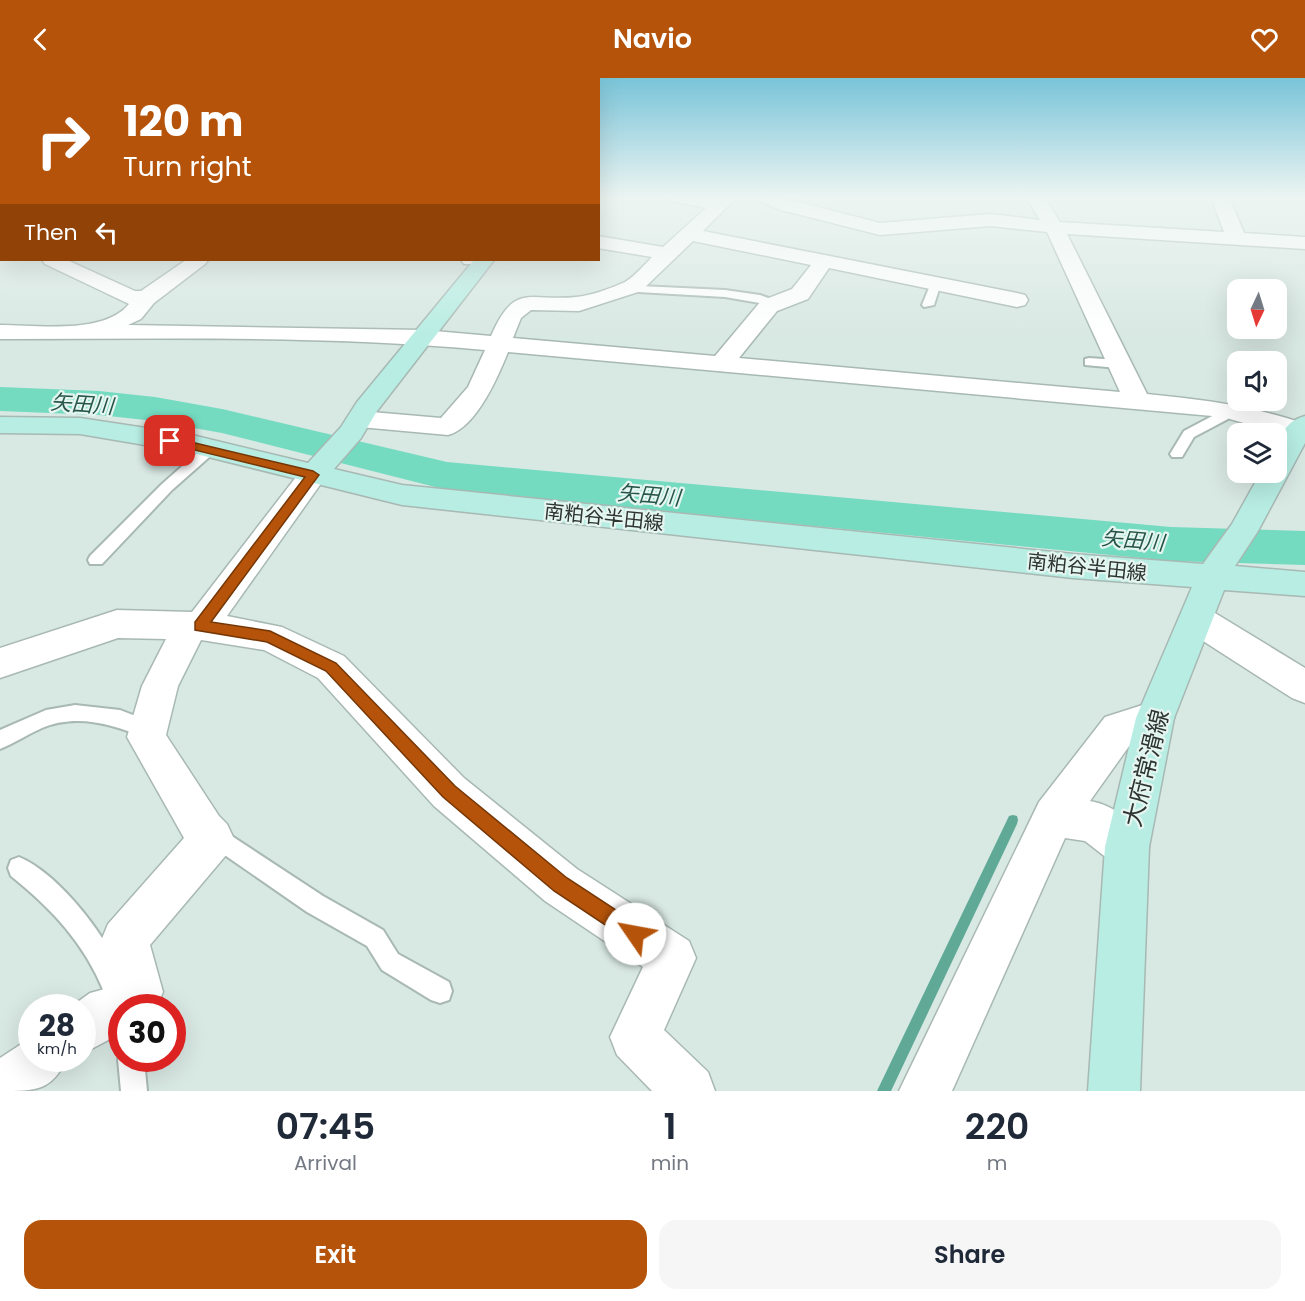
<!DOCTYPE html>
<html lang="en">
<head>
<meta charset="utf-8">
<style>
  body { margin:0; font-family:Poppins,"Noto Sans JP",sans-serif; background:#f6f6f7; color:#1f2937; height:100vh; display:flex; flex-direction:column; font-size:22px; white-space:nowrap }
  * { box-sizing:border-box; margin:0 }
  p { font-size:20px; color:#747a83 }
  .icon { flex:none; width:33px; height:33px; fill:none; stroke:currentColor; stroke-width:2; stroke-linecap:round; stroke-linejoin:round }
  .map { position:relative; height:1013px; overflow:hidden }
  .sheet { display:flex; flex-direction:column; background:#fff; flex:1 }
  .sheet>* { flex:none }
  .guide { position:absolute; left:0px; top:0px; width:600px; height:183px; box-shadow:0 6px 24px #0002; background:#b45309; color:#fff; overflow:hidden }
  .needle { width:39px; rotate:184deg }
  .fabs { position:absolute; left:1227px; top:201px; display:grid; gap:12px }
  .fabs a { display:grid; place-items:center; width:60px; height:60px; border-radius:12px; background:#fff; box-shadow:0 6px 24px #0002; font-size:30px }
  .speed { position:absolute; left:18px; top:916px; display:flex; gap:12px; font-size:30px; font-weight:700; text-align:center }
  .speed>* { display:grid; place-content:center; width:78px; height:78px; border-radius:50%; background:#fff; box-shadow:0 6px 24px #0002; line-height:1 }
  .speed small { font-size:15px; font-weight:400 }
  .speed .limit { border:9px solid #d22; background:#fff; color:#111 }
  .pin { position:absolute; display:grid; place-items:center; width:51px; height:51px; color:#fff; margin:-26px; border-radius:12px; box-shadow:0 3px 9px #0006 }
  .me { position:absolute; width:66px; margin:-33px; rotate:303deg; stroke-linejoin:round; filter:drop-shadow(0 0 4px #0008) }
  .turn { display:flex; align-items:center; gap:21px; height:126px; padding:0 24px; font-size:27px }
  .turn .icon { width:78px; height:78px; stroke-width:2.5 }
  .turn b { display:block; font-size:42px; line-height:51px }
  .then { display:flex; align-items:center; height:57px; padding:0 24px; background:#0003; gap:12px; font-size:22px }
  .eta { display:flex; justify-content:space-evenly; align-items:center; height:102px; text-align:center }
  .eta b { font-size:36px; font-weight:600; line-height:42px }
  .primary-button { display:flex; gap:12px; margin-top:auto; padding:12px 24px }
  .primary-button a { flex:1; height:69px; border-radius:18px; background:#b45309; color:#fff; font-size:24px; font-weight:600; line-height:69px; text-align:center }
  .primary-button a+a { background:#f6f6f7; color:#1f2937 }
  header { display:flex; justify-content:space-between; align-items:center; height:78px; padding:0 24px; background:#b45309; color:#fff; font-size:27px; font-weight:600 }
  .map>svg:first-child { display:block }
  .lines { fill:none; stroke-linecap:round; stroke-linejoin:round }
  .stream { fill:#5fa996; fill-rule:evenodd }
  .river { fill:#74dbc1; fill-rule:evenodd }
  .lane-casing { stroke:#a8b8b3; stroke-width:4 }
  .street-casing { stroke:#a8b8b3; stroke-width:3 }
  .secondary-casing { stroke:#a8b8b3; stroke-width:3 }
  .lane { fill:#fff; fill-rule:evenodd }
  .street { fill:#fff; fill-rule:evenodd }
  .secondary { fill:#b7ede3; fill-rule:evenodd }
  .route { fill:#b45309; stroke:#753606; stroke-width:1.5 }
  .labels { text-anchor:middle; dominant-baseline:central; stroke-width:4.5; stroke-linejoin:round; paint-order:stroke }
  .street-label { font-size:20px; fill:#2e3432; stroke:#e5f5f0 }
  .water-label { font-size:21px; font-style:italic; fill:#285549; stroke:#e5f5f0 }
  .near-street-label { font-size:24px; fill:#2e3432; stroke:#e5f5f0 }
</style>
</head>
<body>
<header><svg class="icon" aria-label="back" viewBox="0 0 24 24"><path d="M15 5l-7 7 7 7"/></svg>Navio<svg class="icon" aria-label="heart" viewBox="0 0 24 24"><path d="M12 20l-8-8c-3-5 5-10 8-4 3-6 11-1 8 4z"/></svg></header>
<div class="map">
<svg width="1305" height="1013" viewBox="0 0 1305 1013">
  <rect width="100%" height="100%" fill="#d8e8e3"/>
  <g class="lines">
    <path class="stream" d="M 1013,737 L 1017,738 L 1018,742 L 1017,746 L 891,1013 L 877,1013 L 1009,738 Z"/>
    <path class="river" d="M 0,309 L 99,313 L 155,319 L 222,331 L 447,384 L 1171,449 L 1305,453 L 1305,487 L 1171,483 L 447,412 L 222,355 L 155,343 L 99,337 L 0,333 Z"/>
    <defs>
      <path id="lane" d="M 936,202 L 941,205 L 934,227 L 924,229 L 922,227 L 931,205 Z
        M 633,205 L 640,208 L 725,212 L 760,217 L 782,225 L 777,228 L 725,219 L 638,214 L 628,208 Z
        M 1089,280 L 1118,282 L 1124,286 L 1118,290 L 1085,287 L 1085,281 Z
        M 1223,327 L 1230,331 L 1228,341 L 1194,359 L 1182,379 L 1172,379 L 1170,376 L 1184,353 L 1216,336 L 1218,328 Z
        M 210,367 L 215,368 L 215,374 L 172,412 L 102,486 L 90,486 L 88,482 L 90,478 L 162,406 L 205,368 Z
        M 75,627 L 120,632 L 154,645 L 157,651 L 154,657 L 147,660 C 113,647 78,635 42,650 C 28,656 15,665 0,671 L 0,652 L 46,632 Z
        M 218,749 L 323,818 L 383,852 L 398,876 L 449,904 L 452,913 L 449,922 L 440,925 L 431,922 L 382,892 L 367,868 L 307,834 L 216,771 L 204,768 L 201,761 L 204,754 Z
        M 19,779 C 60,796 112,864 125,905 L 122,914 L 113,917 L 104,914 C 84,865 52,831 11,798 L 8,790 L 11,782 Z
        M 122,973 L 122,981 L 144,981 L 147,1013 L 121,1013 L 118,981 Z"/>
      <path id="street" d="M 669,119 L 715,121 L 718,119 L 737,119 L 703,153 L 1017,215 L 1025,217 L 1028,222 L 1025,227 L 1017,229 L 829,190 L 808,221 L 777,233 L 739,280 L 1120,314 L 1047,154 L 991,148 L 880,157 L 781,132 L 758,123 L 755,119 L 779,119 L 880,145 L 991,136 L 1040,142 L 1026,119 L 1044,119 L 1060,144 L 1224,154 L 1211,119 L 1229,119 L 1244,155 L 1305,159 L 1305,171 L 1067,156 L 1147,316 C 1204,322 1250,327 1305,346 L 1305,360 L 1298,361 L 1223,339 L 508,274 C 498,299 476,350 448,357 L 360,349 L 351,347 L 347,341 L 351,335 L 360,333 L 441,340 L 468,309 L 485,272 C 324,257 161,261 0,261 L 0,247 C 37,247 104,257 129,226 L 45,186 L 42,182 L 67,182 L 135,213 L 141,213 L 186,182 L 208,182 L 205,186 L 154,225 L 141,241 L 128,247 L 423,252 L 491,258 C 515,203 529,224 576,219 C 590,218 612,210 625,204 C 635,198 644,187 652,179 L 598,170 L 598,158 L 663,169 L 706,130 L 672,123 ZM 693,163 L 811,187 L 792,211 L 761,223 L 715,278 L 513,260 L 521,240 L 531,232 L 579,233 L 641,213 Z
        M 0,150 L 2,151 L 2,163 L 0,162 Z
        M 461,182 L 493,182 L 490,186 L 464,186 Z
        M 313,388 L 323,390 L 327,397 L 227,538 L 282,549 L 344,578 L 464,700 L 577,791 L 689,863 L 696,880 L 664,952 L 708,994 L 715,1013 L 652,1013 L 617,977 L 610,959 L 643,889 L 545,823 L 434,728 L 318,600 L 264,572 L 201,562 L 178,608 L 166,657 L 219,738 L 227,746 L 234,761 L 227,776 L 150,867 L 163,914 L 156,930 L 122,930 L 122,960 L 114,959 L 82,976 L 82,930 L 69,930 L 90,915 L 112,909 L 101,863 L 108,846 L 184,760 L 127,659 L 142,608 L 166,561 L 118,560 L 0,600 L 0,570 L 117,532 L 192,534 L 303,390 Z
        M 1198,528 L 1210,532 L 1305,590 L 1305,625 L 1292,620 L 1186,552 L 1181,542 L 1186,532 Z
        M 1155,623 L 1169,628 L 1174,640 L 1169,652 L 1132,664 L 1090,723 C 1114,727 1140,747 1149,769 L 1142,784 L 1127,790 L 1112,784 L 1085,763 L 1065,760 L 952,1013 L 899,1013 L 1039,724 L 1105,639 Z
        M 32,959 L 32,981 L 67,981 C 51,1013 37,1013 0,1013 L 0,980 Z"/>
      <path id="secondary" d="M 474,182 L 494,182 L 377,333 L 361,360 L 334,391 L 402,407 L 1073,476 L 1203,486 L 1232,446 L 1261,394 L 1276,394 C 1276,371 1278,345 1305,338 L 1305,365 L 1258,453 L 1235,488 L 1305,494 L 1305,518 L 1224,512 L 1174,640 L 1149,769 L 1140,1013 L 1088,1013 L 1105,769 L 1136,640 L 1192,509 L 1073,500 L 402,427 L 192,375 L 80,356 L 0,355 L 0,339 L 80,340 L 192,357 L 308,385 L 341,349 L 357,324 Z"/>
    </defs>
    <use href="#lane" class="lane-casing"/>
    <use href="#street" class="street-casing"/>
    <use href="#secondary" class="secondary-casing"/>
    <use href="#lane" class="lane"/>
    <use href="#street" class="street"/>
    <use href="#secondary" class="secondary"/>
  </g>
  <linearGradient id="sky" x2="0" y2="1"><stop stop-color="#79c4d8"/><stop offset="0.46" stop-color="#edf5f2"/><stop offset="1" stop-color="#edf5f2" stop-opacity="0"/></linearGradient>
  <rect width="1305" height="260" fill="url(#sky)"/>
  <path class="route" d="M 170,359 L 313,393 L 319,397 L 211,544 L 270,553 L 336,585 L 455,708 L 567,800 L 642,849 L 645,856 L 642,862 L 635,865 L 628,862 L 554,813 L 443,719 L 326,593 L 267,564 L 195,552 L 195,544 L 305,399 L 166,365 L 166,360 Z"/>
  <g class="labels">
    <g class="street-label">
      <text transform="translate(604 439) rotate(6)">南粕谷半田線</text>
      <text transform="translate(1087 489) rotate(6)">南粕谷半田線</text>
    </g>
    <g class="water-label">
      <text transform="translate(82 326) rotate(4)">矢田川</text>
      <text transform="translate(649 417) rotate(5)">矢田川</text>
      <text transform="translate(1133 462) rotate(5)">矢田川</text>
    </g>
    <g class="near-street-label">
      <text transform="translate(1146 690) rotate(-76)">大府常滑線</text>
    </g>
  </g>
</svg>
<div class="fabs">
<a><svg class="needle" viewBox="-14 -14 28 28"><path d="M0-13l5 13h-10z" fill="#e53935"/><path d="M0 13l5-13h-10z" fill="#747a83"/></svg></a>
<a><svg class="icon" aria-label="sound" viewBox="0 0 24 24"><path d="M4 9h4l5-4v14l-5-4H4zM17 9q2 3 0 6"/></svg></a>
<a><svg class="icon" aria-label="layers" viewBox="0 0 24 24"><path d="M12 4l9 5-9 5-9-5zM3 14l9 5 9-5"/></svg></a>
</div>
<div class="speed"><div>28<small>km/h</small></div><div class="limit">30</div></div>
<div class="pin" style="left:170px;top:363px;background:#d93025"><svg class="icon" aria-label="arrive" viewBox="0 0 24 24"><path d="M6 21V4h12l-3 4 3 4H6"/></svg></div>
<svg class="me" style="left:635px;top:856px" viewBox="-20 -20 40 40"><circle r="19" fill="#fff"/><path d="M0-13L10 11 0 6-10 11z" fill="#b45309"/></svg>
<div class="guide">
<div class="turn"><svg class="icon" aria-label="right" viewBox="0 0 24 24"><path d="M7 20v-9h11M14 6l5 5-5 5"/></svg><div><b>120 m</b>Turn right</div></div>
<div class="then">Then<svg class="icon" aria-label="left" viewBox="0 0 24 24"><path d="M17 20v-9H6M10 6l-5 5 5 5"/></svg></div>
</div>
</div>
<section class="sheet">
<div class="eta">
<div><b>07:45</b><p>Arrival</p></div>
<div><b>1</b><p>min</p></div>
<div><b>220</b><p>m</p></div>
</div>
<div class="primary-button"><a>Exit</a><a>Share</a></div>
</section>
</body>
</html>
